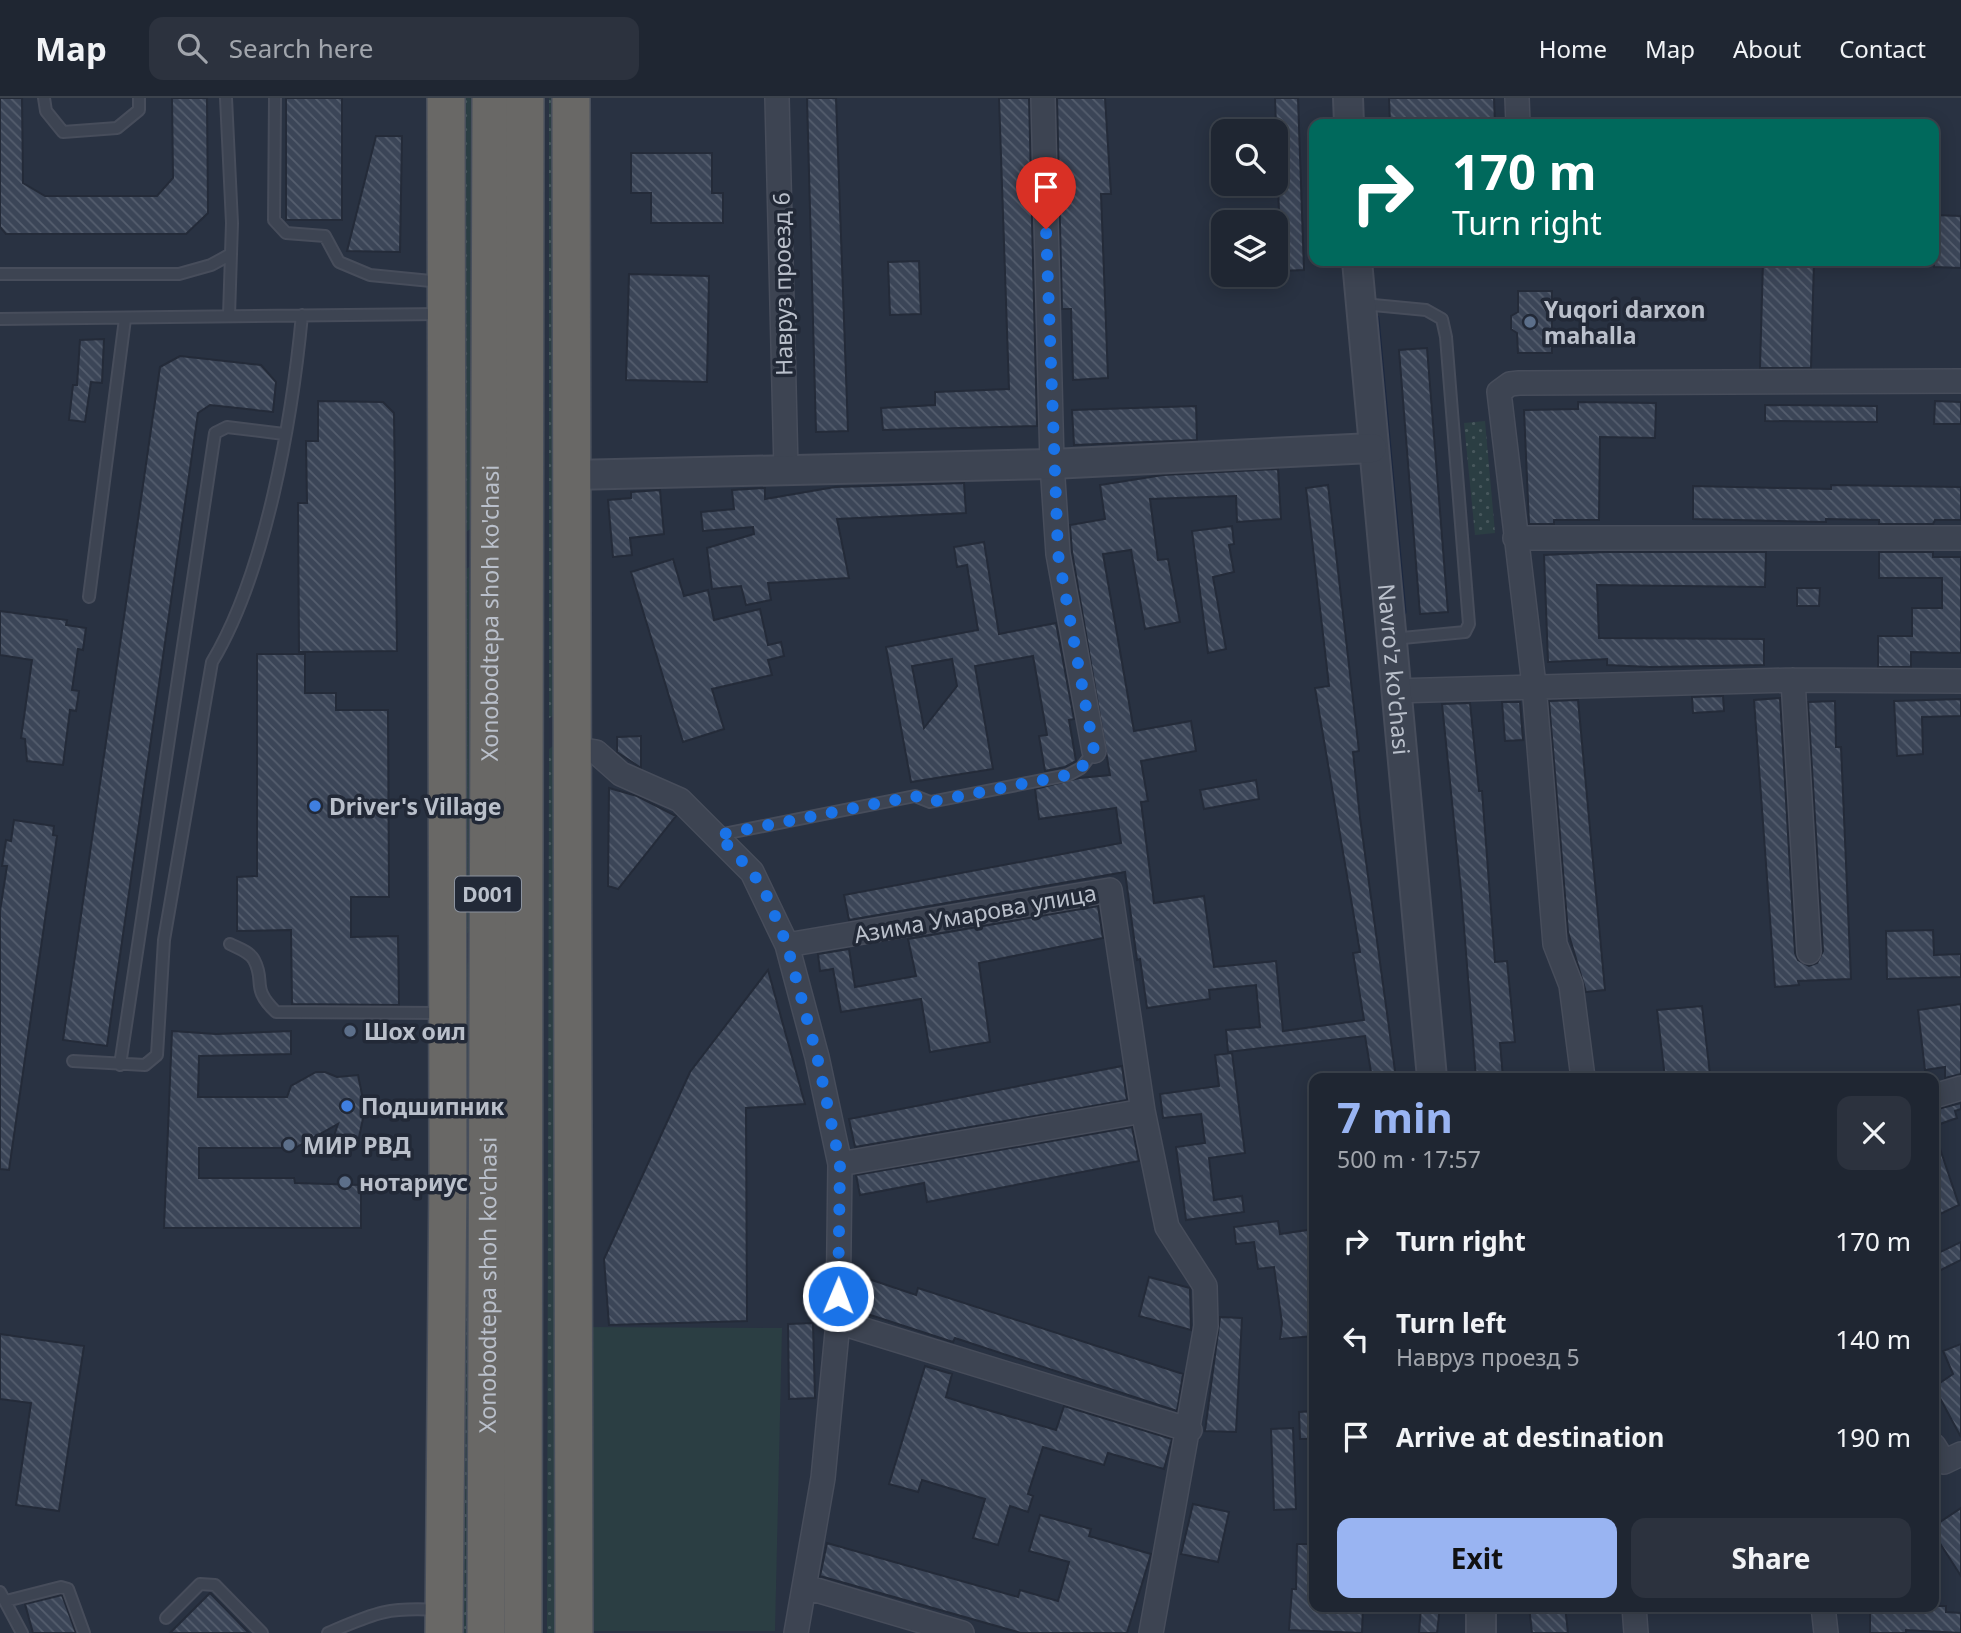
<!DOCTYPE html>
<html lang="en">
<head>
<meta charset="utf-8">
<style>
  body { margin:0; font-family:"Noto Sans",sans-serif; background:#2c323e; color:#f1f3f6; height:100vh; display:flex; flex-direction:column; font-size:26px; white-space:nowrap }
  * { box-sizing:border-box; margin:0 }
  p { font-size:23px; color:#a1a5ac }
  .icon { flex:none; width:38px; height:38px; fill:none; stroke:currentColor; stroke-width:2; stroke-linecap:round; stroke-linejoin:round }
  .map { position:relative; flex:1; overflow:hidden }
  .sheet { position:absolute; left:1309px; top:975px; width:630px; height:539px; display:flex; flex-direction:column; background:#1f2632; border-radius:14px; box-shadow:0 4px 18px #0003,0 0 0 2px #3c434d }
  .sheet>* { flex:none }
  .top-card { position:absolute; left:1309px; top:21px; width:630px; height:147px; border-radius:14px; box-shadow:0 4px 18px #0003,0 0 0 2px #3c434d; background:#00695c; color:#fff; overflow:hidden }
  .fabs { position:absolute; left:1211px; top:21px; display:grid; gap:14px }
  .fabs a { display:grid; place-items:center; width:77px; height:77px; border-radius:14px; background:#1f2632; box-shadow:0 4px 18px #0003,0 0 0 2px #3c434d; font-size:35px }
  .pin { position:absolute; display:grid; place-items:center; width:60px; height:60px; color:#fff; margin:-72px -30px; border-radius:50% 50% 50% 0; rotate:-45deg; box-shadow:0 0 7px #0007 }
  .pin .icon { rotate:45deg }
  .me { position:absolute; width:77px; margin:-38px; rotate:1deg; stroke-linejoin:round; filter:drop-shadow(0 0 5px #0008) }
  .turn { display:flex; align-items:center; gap:24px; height:147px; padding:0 28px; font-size:32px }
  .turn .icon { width:91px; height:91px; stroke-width:2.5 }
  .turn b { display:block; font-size:49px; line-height:60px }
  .round { display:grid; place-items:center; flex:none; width:74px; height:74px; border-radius:14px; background:#2c323e }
  .summary { display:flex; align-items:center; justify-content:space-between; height:119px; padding:0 28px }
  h1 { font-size:42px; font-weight:700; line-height:52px; color:#99b4f2 }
  .cta { display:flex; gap:14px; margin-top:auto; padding:14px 28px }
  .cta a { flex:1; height:80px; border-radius:14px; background:#99b4f2; color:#111; font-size:28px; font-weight:700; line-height:80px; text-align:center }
  .cta a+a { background:#2c323e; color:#f1f3f6 }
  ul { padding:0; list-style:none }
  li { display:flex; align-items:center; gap:21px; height:98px; padding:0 28px }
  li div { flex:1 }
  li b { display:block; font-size:26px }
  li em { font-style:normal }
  header { display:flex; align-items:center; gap:42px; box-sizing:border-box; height:98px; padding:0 35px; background:#1f2632; border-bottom:2px solid #3c434d }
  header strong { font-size:33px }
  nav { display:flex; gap:38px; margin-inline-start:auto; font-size:24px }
  .search { width:490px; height:63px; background:#2c323e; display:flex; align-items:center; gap:18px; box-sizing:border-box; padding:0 24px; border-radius:14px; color:#a1a5ac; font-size:26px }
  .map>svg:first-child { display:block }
  .grass { fill:url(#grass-dots) }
  .garden { fill:#2b3e43 }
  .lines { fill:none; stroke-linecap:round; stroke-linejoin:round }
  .stream { stroke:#1c2840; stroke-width:5 }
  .building { fill:url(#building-back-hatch); stroke:#242b39; stroke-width:2; fill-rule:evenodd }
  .service-casing { stroke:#474d5b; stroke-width:14 }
  .minor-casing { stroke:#474d5b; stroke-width:26 }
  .tertiary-casing { stroke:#474d5b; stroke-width:32 }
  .trunk-casing { stroke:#484f5c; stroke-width:40 }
  .service { stroke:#3d4452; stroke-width:10 }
  .minor { stroke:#3d4452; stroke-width:23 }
  .tertiary { stroke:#3d4452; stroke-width:28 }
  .trunk { stroke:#696866; stroke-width:37 }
  .route { stroke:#1a73e8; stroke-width:12; stroke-dasharray:0 21.6 }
  .service-dot { fill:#5c6f8a; stroke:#222937; stroke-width:2.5 }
  .shop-dot { fill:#3f7fe0; stroke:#222937; stroke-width:2.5 }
  .labels { text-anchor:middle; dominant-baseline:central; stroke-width:7; stroke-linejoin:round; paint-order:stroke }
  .shield { fill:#222937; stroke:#8c939f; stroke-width:2 }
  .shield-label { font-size:21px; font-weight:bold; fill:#bac0cb }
  .street-label { font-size:23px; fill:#bac0cb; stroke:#222937 }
  .poi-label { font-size:23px; font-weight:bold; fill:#bac0cb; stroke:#222937; text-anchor:start }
</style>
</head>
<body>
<header>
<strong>Map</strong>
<div class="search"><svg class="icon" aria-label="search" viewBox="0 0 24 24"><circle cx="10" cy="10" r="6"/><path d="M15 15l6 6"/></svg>Search here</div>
<nav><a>Home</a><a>Map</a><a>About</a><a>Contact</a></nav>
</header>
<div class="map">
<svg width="1961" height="1535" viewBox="0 0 1961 1535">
  <defs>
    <pattern id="grass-dots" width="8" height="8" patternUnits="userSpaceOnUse" patternTransform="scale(1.75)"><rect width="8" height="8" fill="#2b3e43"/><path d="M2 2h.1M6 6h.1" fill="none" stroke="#48585d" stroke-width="1.8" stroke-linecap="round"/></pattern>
    <pattern id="building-back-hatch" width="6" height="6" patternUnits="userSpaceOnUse" patternTransform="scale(1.75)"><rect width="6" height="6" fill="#3b4557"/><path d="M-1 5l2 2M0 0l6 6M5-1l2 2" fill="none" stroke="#555e6e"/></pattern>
  </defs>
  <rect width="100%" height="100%" fill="#293242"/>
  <path class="grass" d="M 451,0 L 471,0 L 470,431 L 458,440 Z
    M 549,0 L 562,0 L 561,614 L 549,620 Z
    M 1485,323 L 1495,435 L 1475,437 L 1464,325 Z
    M 469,469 L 469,834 L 457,843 L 458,478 Z
    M 562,642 L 560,1535 L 547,1535 L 549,651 Z
    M 469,864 L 469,1535 L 457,1535 L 458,872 Z"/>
  <path class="garden" d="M 589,1229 L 782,1230 L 775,1533 L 590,1533 Z"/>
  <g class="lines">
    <path class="stream" d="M 1377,220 L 1404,514"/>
  </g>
  <path class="building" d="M 0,0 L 22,0 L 23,85 L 45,98 L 157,98 L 173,80 L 172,0 L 207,0 L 208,115 L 186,136 L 6,136 L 0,129 Z
    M 286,0 L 342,0 L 342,122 L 286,122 Z
    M 807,0 L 836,0 L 848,333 L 816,334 Z
    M 999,0 L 1029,0 L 1037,328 L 883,332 L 881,310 L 935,307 L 935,294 L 1009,291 Z
    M 1057,0 L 1105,0 L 1111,96 L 1101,96 L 1108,280 L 1073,282 L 1071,211 L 1062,211 Z
    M 1275,0 L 1298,0 L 1304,172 L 1281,173 Z
    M 1389,0 L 1494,0 L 1495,26 L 1390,26 Z
    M 376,38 L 402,38 L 400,154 L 347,153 Z
    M 631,55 L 712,55 L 712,95 L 723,95 L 723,125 L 651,125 L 651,95 L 631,95 Z
    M 1934,117 L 1961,118 L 1961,170 L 1934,169 Z
    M 919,163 L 921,216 L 890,217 L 888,164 Z
    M 1763,163 L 1814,163 L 1811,270 L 1760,270 Z
    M 629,176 L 709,178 L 707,284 L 626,282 Z
    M 1518,193 L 1552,193 L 1552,255 L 1518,255 L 1517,235 L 1511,231 L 1511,218 L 1518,214 Z
    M 104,241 L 102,285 L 91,284 L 85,324 L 69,322 L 73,287 L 77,287 L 80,242 Z
    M 1427,250 L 1448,514 L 1420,516 L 1399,252 Z
    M 180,258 L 261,267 L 276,284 L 273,314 L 210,307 L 198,315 L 107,948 L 63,942 L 160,269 Z
    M 318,303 L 383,304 L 394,315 L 397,553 L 299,554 L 298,405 L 307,405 L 306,343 L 318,343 Z
    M 1935,303 L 1961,304 L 1961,326 L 1934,326 Z
    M 1578,304 L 1656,305 L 1655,340 L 1600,339 L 1599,422 L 1554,422 L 1554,426 L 1529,426 L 1524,312 L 1578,311 Z
    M 1765,307 L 1877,308 L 1877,324 L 1765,323 Z
    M 1196,308 L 1197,342 L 1074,347 L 1072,312 Z
    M 1278,371 L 1281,421 L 1237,424 L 1236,398 L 1150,401 L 1158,462 L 1168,461 L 1180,524 L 1145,531 L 1131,452 L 1103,456 L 1134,633 L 1191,623 L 1196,653 L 1141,663 L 1148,703 L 1141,704 L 1154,805 L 1204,798 L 1214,869 L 1276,863 L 1283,933 L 1364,922 L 1353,855 L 1360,854 L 1315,590 L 1329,588 L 1306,390 L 1328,387 L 1359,653 L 1353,654 L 1360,720 L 1396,980 L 1372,980 L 1365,938 L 1228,954 L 1226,932 L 1260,929 L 1256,887 L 1209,892 L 1210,901 L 1147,910 L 1140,861 L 1137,862 L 1125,774 L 849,822 L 844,797 L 1121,745 L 1116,710 L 1039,721 L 1035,691 L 1079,680 L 1110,677 L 1072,454 L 1070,427 L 1105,421 L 1100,387 L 1163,377 Z
    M 964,385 L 966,415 L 837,421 L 849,480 L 768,485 L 771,502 L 746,507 L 741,488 L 712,491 L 707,450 L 754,436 L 753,429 L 703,433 L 701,414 L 734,411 L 732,392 L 765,390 L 765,401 L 835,389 Z
    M 1831,387 L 1961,389 L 1961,422 L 1935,422 L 1933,426 L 1879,426 L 1879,422 L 1826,421 L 1826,424 L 1693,421 L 1693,388 L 1831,391 Z
    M 660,392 L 664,436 L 630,440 L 632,457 L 613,459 L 608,402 L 631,400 L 631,394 Z
    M 1232,428 L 1234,446 L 1229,447 L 1234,474 L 1213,479 L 1226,551 L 1208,555 L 1192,433 Z
    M 984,444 L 999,536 L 1056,525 L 1074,621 L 1069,622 L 1076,663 L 1065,669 L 1045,673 L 1039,638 L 1047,637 L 1033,558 L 975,568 L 993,671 L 911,684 L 886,549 L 978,532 L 967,467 L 957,469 L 954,449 ZM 952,561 L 957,588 L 924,630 L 912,568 Z
    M 1605,454 L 1766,454 L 1765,489 L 1597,487 L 1599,540 L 1764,541 L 1764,567 L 1651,569 L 1607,567 L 1607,561 L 1548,564 L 1544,457 Z
    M 1879,454 L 1933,454 L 1933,459 L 1961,459 L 1961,555 L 1911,554 L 1911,569 L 1878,569 L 1878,538 L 1912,538 L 1912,510 L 1942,510 L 1942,480 L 1879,480 Z
    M 673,461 L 684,498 L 708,492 L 714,522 L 760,511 L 768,547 L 781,544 L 784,558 L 768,562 L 772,577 L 712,591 L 724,631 L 683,644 L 631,474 Z
    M 1797,490 L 1820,490 L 1819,508 L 1797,508 Z
    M 0,513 L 67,522 L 66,527 L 86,530 L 83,552 L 78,551 L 72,592 L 79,593 L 76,613 L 70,612 L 63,667 L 27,663 L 25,641 L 21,640 L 32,562 L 0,557 Z
    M 257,556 L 305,556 L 305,595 L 336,595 L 336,612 L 388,612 L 389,799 L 351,799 L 351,839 L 398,838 L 399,907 L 292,906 L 291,832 L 237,833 L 237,779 L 257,778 Z
    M 1723,598 L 1724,613 L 1693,615 L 1692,599 Z
    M 1780,600 L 1795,855 L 1798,862 L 1809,868 L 1817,865 L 1823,853 L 1808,604 L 1835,603 L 1836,649 L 1841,649 L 1851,881 L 1798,883 L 1799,887 L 1775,889 L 1754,602 Z
    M 1961,601 L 1961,618 L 1922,619 L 1923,656 L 1897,658 L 1894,603 Z
    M 1578,602 L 1605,892 L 1586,894 L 1568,834 L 1549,603 Z
    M 1502,604 L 1520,604 L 1523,642 L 1505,643 Z
    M 1470,605 L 1479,693 L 1482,693 L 1495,864 L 1507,863 L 1515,944 L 1500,945 L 1503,980 L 1476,980 L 1461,792 L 1442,606 Z
    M 641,638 L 641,670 L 617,654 L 617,639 Z
    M 1256,682 L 1259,701 L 1204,711 L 1200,692 Z
    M 609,690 L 637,698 L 676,718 L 618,791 L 608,788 Z
    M 14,722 L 54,728 L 53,737 L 57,738 L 9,1072 L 0,1071 L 0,813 L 7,768 L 2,768 L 6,742 L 11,743 Z
    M 1098,808 L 1103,840 L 979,865 L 990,944 L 930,954 L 921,901 L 841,914 L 833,871 L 820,873 L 818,856 L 849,851 L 855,889 L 916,878 L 908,841 Z
    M 1933,832 L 1934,857 L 1961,856 L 1961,879 L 1887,881 L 1886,833 Z
    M 768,872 L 805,1006 L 746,1010 L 747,1223 L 609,1227 L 604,1161 L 690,974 Z
    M 1961,906 L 1961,976 L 1945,980 L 1945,969 L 1925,972 L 1918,912 Z
    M 1702,908 L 1710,976 L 1665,980 L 1657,912 Z
    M 172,933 L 216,936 L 291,933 L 291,956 L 199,958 L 198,999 L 287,999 L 291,988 L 316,974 L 325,974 L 337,979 L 358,977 L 365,1011 L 358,1044 L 331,1047 L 338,1026 L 295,1050 L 199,1050 L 199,1080 L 294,1080 L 295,1085 L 361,1087 L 361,1130 L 164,1130 Z
    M 1232,955 L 1245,1055 L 1209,1060 L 1214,1102 L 1242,1098 L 1244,1114 L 1186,1122 L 1176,1049 L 1205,1045 L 1201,1016 L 1163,1020 L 1160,996 L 1219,988 L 1215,957 Z
    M 1122,968 L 1127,1002 L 855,1049 L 849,1021 Z
    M 1961,1005 L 1961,1011 L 1955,1013 L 1957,1020 L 1934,1028 L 1934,1012 Z
    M 1132,1029 L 1139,1063 L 927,1104 L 924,1085 L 860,1097 L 856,1077 Z
    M 1934,1039 L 1936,1039 L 1959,1107 L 1934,1119 Z
    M 1278,1123 L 1280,1136 L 1314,1131 L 1314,1238 L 1280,1241 L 1282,1225 L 1274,1169 L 1258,1171 L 1254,1144 L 1236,1146 L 1234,1129 Z
    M 1961,1144 L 1961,1162 L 1939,1173 L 1934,1157 Z
    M 857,1177 L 916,1197 L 918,1190 L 1183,1276 L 1177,1313 L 955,1240 L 953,1244 L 852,1211 L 852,1191 Z
    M 1149,1179 L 1190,1190 L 1191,1232 L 1139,1218 Z
    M 1220,1219 L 1242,1220 L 1236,1334 L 1205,1333 Z
    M 813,1225 L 815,1300 L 789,1301 L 788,1226 Z
    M 0,1236 L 84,1248 L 59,1413 L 16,1407 L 31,1305 L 0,1301 Z
    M 1961,1246 L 1961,1339 L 1934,1289 L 1953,1276 L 1943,1253 Z
    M 925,1268 L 952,1276 L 946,1299 L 964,1305 L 1056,1332 L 1064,1308 L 1172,1341 L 1164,1371 L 1108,1355 L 1104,1367 L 1043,1349 L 1028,1396 L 1033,1398 L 1028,1414 L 1010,1408 L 998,1447 L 973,1440 L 985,1401 L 922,1382 L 918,1394 L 889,1386 Z
    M 1314,1313 L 1314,1341 L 1300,1341 L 1299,1314 Z
    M 1293,1330 L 1296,1411 L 1274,1412 L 1271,1331 Z
    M 1193,1406 L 1229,1414 L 1218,1464 L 1181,1456 Z
    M 1961,1410 L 1961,1478 L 1934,1436 L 1934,1428 Z
    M 1040,1417 L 1091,1431 L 1089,1438 L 1151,1456 L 1127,1535 L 1021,1535 L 820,1478 L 827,1445 L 1018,1499 L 1020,1492 L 1058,1503 L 1069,1464 L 1029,1453 Z
    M 1297,1446 L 1314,1446 L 1314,1508 L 1363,1508 L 1362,1535 L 1289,1532 L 1292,1491 L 1296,1491 Z
    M 210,1495 L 249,1535 L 170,1535 Z
    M 62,1497 L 76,1535 L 33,1535 L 25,1506 Z
    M 1421,1508 L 1440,1508 L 1437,1535 L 1419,1535 Z
    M 1529,1508 L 1565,1508 L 1568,1535 L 1532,1535 Z
    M 1870,1508 L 1946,1508 L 1946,1514 L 1961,1515 L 1961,1535 L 1906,1532 L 1906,1535 L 1870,1535 Z"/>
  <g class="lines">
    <defs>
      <path id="service" d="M 44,0 L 46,13 L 63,34 L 117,30 L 139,12 L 139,0
        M 226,0 L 232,125 L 229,218
        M 275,0 L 274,122 L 286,135 L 325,138 L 339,164 L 370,177 L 441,184
        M 0,176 L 179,176 L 211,167 L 231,156
        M 1363,206 L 1426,212 L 1442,221 L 1446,239 L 1469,526 L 1465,534 L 1392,541
        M 0,221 L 441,216
        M 89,499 L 125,221
        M 718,737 L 915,698 L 930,704 L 1068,677 L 1081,670 L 1094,653
        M 230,846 C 238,850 250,854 254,862 C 266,884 250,889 276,914 L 441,915
        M 73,963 L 145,967 L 157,957 L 164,842 L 212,564 C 266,474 292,322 302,217
        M 120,967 L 215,335 L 227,329 L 284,336
        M 0,1494 L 22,1535
        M 6,1503 L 61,1489 L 68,1491 L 84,1535
        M 166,1520 L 200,1486 L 215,1487 L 262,1535
        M 328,1535 C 375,1515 386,1509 438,1512"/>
      <path id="minor" d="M 777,0 L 786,371
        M 1043,0 L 1052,366 L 1058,456 L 1094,653
        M 1517,0 L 1518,26
        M 1515,440 L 1961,440
        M 1793,582 L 1809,854
        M 1394,593 L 1793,582 L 1961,583
        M 572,650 L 596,654 L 621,676 L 680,702 L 752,774 L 787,847 L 817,959 L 840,1066 L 838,1224 L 823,1380 L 796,1535
        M 787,847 L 1110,792 L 1143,1013 L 1167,1129 L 1205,1188 L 1206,1228 L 1151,1535
        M 1583,980 L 1571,887 L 1555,846 L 1534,587 L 1499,294 L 1510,286 L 1519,285 L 1961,283
        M 1934,998 L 1961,990
        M 840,1066 L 1143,1013
        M 838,1224 L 1190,1332
        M 1934,1348 L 1944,1364 L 1961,1356
        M 806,1489 L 962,1535
        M 1634,1508 L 1636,1535
        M 1823,1508 L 1826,1535"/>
      <g id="tertiary">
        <path d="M 1348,0 L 1349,26"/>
        <path id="s1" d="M 1357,163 L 1432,980"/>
        <path d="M 572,377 L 1052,366 L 1372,350"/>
        <path d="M 1481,1535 L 1481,1508"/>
      </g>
      <g id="trunk">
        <path d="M 571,0 L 574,1535"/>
        <path d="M 444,1535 L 448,1074 L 446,0"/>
        <path id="s2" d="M 486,1535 L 491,0"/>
        <path d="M 523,1535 L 525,0"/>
      </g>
    </defs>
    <use href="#service" class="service-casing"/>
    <use href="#minor" class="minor-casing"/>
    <use href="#tertiary" class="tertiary-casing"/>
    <use href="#trunk" class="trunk-casing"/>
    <use href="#service" class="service"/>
    <use href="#minor" class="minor"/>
    <use href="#tertiary" class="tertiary"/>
    <use href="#trunk" class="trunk"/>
  </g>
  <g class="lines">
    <path class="route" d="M 838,1198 L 840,1066 L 817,958 L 787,847 L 765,794 L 752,774 L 718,737 L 915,698 L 930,704 L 1068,677 L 1081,670 L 1094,653 L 1058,456 L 1046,131"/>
  </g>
  <g class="service-dot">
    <circle cx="1530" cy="224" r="7"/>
    <circle cx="350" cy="933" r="7"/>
    <circle cx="289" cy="1047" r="7"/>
    <circle cx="345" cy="1084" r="7"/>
  </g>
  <g class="shop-dot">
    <circle cx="315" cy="708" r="7"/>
    <circle cx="347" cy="1008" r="7"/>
  </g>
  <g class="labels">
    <rect class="shield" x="455" y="778.5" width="66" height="35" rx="5"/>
    <g class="shield-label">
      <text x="488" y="796">D001</text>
    </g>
    <g class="street-label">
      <text transform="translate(782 186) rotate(-91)">Навруз проезд 6</text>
      <text stroke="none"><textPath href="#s2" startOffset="1020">Xonobodtepa shoh ko'chasi</textPath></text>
      <text stroke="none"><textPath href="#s1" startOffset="410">Navro'z ko'chasi</textPath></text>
      <text transform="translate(975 815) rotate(-10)">Азима Умарова улица</text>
      <text stroke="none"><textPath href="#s2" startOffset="348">Xonobodtepa shoh ko'chasi</textPath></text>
    </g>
    <g class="poi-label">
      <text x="1544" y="211">Yuqori darxon<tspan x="1544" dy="26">mahalla</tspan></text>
      <text x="329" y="708">Driver's Village</text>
      <text x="364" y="933">Шох оил</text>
      <text x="361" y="1008">Подшипник</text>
      <text x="303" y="1047">МИР РВД</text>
      <text x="359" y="1084">нотариус</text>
    </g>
  </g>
</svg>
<div class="fabs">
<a><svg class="icon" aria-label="search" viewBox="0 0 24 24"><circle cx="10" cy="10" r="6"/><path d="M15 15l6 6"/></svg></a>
<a><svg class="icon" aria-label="layers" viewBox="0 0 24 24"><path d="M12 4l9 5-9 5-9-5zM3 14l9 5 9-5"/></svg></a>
</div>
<div class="pin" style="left:1046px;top:131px;background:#d93025"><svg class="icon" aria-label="arrive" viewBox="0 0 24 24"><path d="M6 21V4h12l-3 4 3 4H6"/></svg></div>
<svg class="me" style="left:838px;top:1198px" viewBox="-20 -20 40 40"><circle r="17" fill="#1a73e8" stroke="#fff" stroke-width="3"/><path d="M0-11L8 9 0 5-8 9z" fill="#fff"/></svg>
<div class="top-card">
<div class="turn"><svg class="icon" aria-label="right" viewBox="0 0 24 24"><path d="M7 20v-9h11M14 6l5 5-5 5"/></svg><div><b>170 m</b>Turn right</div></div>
</div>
<section class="sheet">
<div class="summary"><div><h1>7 min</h1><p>500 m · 17:57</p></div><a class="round"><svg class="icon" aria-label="close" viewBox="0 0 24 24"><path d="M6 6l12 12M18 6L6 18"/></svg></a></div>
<ul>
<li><svg class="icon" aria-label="right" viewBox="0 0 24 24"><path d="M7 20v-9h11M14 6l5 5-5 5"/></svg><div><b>Turn right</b></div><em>170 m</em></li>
<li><svg class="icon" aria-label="left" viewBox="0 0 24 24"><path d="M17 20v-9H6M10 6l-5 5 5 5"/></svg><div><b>Turn left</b><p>Навруз проезд 5</p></div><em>140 m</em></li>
<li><svg class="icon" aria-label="arrive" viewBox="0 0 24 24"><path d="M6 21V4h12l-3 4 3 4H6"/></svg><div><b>Arrive at destination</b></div><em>190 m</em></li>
</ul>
<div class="cta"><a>Exit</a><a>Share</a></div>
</section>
</div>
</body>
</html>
